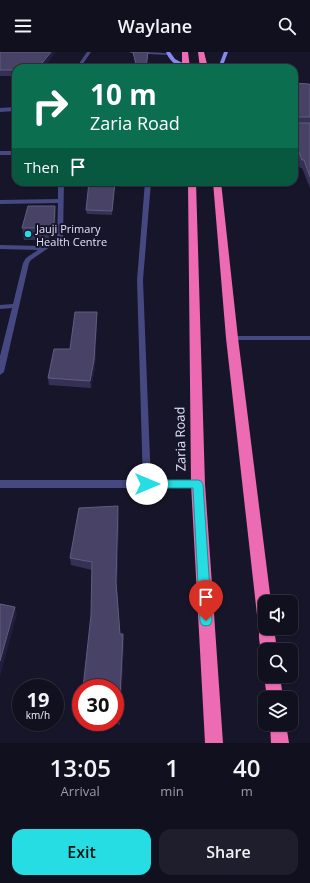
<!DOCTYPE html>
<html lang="en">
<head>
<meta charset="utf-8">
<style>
  body { margin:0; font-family:"Open Sans",sans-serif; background:#1e1e2c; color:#f1f3f6; height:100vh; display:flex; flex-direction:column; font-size:15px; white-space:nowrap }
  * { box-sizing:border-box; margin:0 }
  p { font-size:13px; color:#9c9da4 }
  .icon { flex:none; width:22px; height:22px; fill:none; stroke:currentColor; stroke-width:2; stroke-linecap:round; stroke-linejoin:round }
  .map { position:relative; height:691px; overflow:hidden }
  .drawer { display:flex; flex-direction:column; background:#11101f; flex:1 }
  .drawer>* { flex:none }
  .banner { position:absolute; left:12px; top:12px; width:286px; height:122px; border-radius:12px; box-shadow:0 1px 3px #0004,0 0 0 1px #30303d; background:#0b6e4f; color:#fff; overflow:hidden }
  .controls { position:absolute; left:258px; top:543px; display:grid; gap:8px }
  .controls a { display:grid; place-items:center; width:40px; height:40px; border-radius:8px; background:#11101f; box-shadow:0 1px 3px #0004,0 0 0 1px #30303d; font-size:20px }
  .speed { position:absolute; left:12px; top:627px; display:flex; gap:8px; font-size:20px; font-weight:700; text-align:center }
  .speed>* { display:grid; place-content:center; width:52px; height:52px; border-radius:50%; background:#11101f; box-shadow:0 1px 3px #0004,0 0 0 1px #30303d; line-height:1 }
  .speed small { font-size:10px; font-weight:400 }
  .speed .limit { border:6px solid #d22; background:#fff; color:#111 }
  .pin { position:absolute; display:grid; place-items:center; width:34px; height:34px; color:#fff; margin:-41px -17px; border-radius:50% 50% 50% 0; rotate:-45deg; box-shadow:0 0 4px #0007 }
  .pin .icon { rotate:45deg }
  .me { position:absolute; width:44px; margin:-22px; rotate:90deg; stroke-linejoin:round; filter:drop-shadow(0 0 3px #0008) }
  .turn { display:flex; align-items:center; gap:14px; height:84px; padding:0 12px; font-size:18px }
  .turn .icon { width:52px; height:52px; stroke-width:2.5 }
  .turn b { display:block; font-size:28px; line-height:34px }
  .then { display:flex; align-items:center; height:38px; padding:0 12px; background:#0003; gap:8px; font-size:15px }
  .eta { display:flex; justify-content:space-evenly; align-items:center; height:68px; text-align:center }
  .eta b { font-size:24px; font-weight:600; line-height:28px }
  .cta { display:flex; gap:8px; margin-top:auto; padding:8px 12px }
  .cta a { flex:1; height:46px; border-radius:12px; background:#25dde2; color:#111; font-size:16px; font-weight:600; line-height:46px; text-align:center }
  .cta a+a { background:#1e1e2c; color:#f1f3f6 }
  header { display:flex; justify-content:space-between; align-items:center; height:52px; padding:0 12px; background:#11101f; font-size:18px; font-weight:600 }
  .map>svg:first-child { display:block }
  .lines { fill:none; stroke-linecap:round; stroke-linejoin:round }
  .lane { fill:#464882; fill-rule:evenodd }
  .street { fill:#464882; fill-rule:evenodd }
  .secondary { fill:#8489ef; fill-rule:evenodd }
  .highway { fill:#ec6bb2; fill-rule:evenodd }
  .wall { fill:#353055 }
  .shaded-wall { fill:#211d3c }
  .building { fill:#484366; stroke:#605c7e }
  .route { fill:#25dde2; stroke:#189093 }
  .poi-dot { fill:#25dde2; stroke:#171529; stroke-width:1.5 }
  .labels { text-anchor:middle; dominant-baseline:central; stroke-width:4; stroke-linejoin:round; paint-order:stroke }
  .far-poi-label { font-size:11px; fill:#e2e1fb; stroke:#171529; text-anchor:start }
  .street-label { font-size:13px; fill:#e2e1fb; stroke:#171529 }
</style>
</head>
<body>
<header><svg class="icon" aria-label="menu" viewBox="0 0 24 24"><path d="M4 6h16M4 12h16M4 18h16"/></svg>Waylane<svg class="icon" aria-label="search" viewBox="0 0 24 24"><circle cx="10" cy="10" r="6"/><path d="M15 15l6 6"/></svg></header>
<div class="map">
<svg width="310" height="691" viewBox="0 0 310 691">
  <rect width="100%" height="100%" fill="#171529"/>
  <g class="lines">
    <path class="lane" d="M 145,130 L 151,130 L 143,228 L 151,432 L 150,434 L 147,436 L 144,434 L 143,432 L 137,228 Z"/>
    <path class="street" d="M 87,0 L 91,0 L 80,16 L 76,16 Z
      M 129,0 C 139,0 161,0 170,2 L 168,3 L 131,1 Z
      M 16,55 L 16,59 L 0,60 L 0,56 Z
      M 0,99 L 16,99 L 16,103 L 0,103 Z
      M 58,130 L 64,130 L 63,186 L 31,208 L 29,211 L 4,320 L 0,323 L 0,304 L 12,256 L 0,257 L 0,253 L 13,252 L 23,211 L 26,206 L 38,198 L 0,197 L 0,193 L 43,194 L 57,185 L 58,151 L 0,152 L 0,148 L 58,147 Z
      M 229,284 L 310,284 L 310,288 L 232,288 L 228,286 Z
      M 0,428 L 198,428 L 201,430 L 202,432 L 201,434 L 198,436 L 0,436 Z"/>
    <path class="secondary" d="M 166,0 L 170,0 L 175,7 L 188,14 L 188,16 C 178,16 169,9 166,0 Z
      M 224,0 L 228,0 L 222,16 L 218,16 Z"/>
    <path class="highway" d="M 182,0 L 188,0 L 190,16 L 182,16 Z
      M 198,0 L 204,0 L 208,16 L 200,16 Z
      M 188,130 L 196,130 L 205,432 L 223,691 L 205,691 L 191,432 Z
      M 213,130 L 221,130 L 238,286 L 271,550 L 265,550 L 265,576 L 274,576 L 277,598 L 265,598 L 265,604 C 259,598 257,579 261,571 L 264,570 L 260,568 L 257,563 L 226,286 Z
      M 265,621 L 265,624 L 280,624 L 283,646 L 267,646 L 264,624 Z
      M 270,672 L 286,672 L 289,691 L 271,691 Z"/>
  </g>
  <path class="wall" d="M 0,0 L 16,16 L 16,24 L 0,24 Z
    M 133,0 L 148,3 L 146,16 L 136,16 Z
    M 294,31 L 310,33 L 310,136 L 302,116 L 300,116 L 294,98 Z
    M 115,130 L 112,163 L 87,162 L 86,158 Z
    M 55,154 L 56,166 L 56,184 L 49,188 L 24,188 L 22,176 Z
    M 97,268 L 95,315 L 91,336 L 49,333 L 48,326 L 70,297 Z
    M 119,462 L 117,537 L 120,582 L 123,582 L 124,589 L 120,673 L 111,670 L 115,670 L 115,636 L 91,563 L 92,518 L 71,513 L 70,506 Z"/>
  <path class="shaded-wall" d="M 51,0 L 56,0 L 44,16 L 38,16 Z
    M 55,154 L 56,166 L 56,184 L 49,188 L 48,176 Z
    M 97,260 L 97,268 L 95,315 L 91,336 L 90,329 Z
    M 118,454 L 119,462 L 117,538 L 116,530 Z
    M 15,555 L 17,562 L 0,625 L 0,609 Z
    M 123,582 L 124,589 L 120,673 L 119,667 Z"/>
  <path class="building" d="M 0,0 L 51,0 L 38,16 L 16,16 L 16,18 L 0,18 Z
    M 133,0 L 148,0 L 146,16 L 137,16 Z
    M 294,31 L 309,32 L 310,33 L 310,65 L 295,65 L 294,69 Z
    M 294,70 L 295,71 L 310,71 L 310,125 L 304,108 L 302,108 L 294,87 Z
    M 89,130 L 115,130 L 112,159 L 86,158 Z
    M 28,154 L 55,154 L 54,172 L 48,176 L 22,176 Z
    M 75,260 L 97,260 L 94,308 L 90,329 L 48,326 L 54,297 L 70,297 Z
    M 118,454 L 116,530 L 120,582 L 123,582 L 119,667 L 115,665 L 115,636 L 83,636 L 91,563 L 92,510 L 70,506 L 79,456 Z
    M 0,552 L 15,555 L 0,609 Z"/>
  <path class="route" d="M 147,428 L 198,428 L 201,429 L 203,432 L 212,569 L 210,573 L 206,574 L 202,573 L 200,569 L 193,436 L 147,436 L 143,435 L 142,432 L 143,429 Z"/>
  <circle class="poi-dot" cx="28" cy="182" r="4"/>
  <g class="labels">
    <g class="far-poi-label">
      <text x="36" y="176">Jauji Primary<tspan x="36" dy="13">Health Centre</tspan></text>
    </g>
    <g class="street-label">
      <text transform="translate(180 387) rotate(-91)">Zaria Road</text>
    </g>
  </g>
</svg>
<div class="controls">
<a><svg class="icon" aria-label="sound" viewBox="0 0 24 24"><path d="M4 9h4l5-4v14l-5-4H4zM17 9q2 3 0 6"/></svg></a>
<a><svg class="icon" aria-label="search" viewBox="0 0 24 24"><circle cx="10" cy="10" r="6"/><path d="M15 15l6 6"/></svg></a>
<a><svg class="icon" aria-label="layers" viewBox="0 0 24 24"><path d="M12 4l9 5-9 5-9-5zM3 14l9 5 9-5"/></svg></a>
</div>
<div class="speed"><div>19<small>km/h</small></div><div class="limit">30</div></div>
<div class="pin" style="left:206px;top:569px;background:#d93025"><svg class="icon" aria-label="arrive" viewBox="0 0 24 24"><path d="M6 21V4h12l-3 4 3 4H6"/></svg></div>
<svg class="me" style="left:147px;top:432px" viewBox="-20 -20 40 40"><circle r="19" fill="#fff"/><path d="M0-13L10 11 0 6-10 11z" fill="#25dde2"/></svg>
<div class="banner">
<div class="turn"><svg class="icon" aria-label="right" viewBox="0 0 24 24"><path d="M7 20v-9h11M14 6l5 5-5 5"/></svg><div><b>10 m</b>Zaria Road</div></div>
<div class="then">Then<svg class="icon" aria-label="arrive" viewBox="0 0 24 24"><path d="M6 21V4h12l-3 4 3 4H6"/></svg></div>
</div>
</div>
<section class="drawer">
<div class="eta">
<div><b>13:05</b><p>Arrival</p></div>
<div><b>1</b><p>min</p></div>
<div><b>40</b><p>m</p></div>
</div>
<div class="cta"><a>Exit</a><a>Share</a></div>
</section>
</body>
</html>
